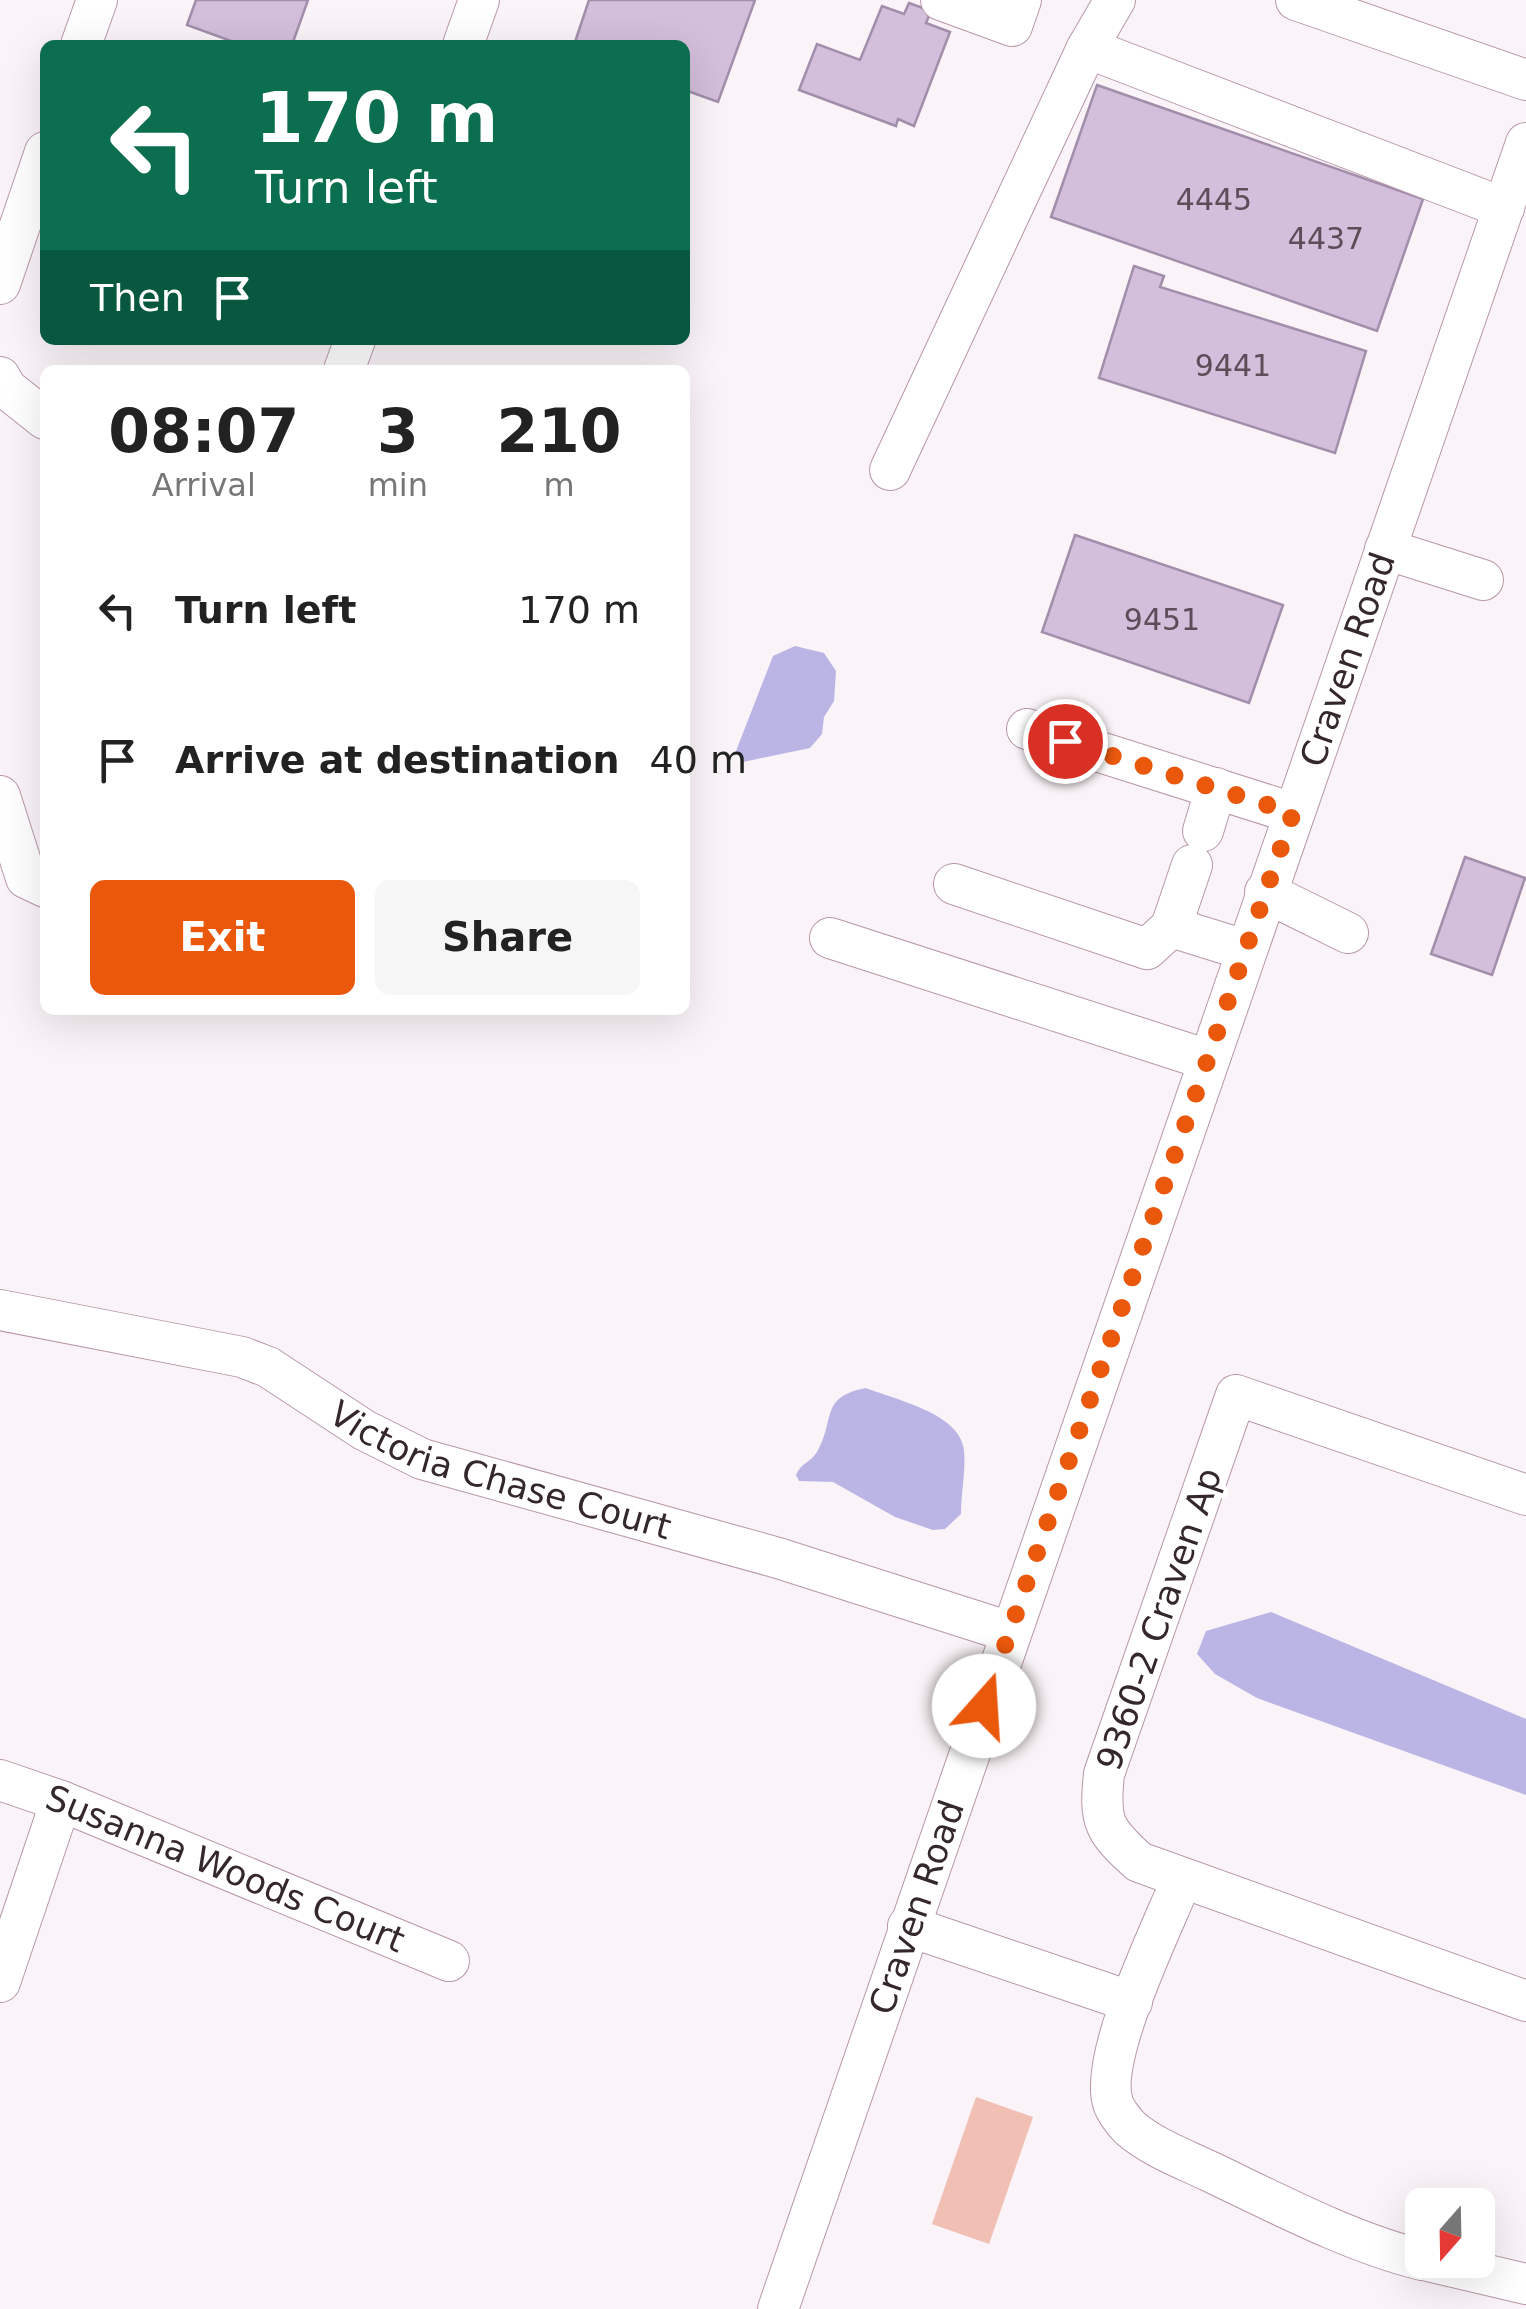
<!DOCTYPE html>
<html lang="en">
<head>
<meta charset="utf-8">
<style>
  body { margin:0; font-family:"DejaVu Sans",sans-serif; background:#f6f6f6; color:#222; height:100vh; display:flex; flex-direction:column; font-size:38px; white-space:nowrap }
  * { box-sizing:border-box; margin:0 }
  p { font-size:32px; color:#767676 }
  .icon { flex:none; width:55px; height:55px; fill:none; stroke:currentColor; stroke-width:2; stroke-linecap:round; stroke-linejoin:round }
  .map { position:relative; flex:1; overflow:hidden }
  .side { position:absolute; left:40px; top:365px; width:650px; height:650px; display:flex; flex-direction:column; background:#fff; border-radius:15px; box-shadow:0 10px 40px #0002 }
  .side>* { flex:none }
  .top-card { position:absolute; left:40px; top:40px; width:650px; height:305px; border-radius:15px; box-shadow:0 10px 40px #0002; background:#0b6e4f; color:#fff; overflow:hidden }
  .needle { width:65px; rotate:200deg }
  .tools { position:absolute; left:1405px; top:2188px; display:grid; gap:20px }
  .tools a { display:grid; place-items:center; width:90px; height:90px; border-radius:15px; background:#fff; box-shadow:0 10px 40px #0002; font-size:50px }
  .pin { position:absolute; display:grid; place-items:center; width:85px; height:85px; color:#fff; margin:-42px; border:5px solid #fff; border-radius:50%; box-shadow:0 2px 10px #0007 }
  .me { position:absolute; width:110px; margin:-55px; rotate:19deg; stroke-linejoin:round; filter:drop-shadow(0 0 8px #0008) }
  .turn { display:flex; align-items:center; gap:35px; height:210px; padding:0 50px; font-size:45px }
  .turn .icon { width:130px; height:130px; stroke-width:2.5 }
  .turn b { display:block; font-size:70px; line-height:85px }
  .then { display:flex; align-items:center; height:95px; padding:0 50px; background:#0003; gap:20px; font-size:38px }
  .eta { display:flex; justify-content:space-evenly; align-items:center; height:170px; text-align:center }
  .eta b { font-size:60px; font-weight:700; line-height:70px }
  .primary-button { display:flex; gap:20px; margin-top:auto; padding:20px 50px }
  .primary-button a { flex:1; height:115px; border-radius:15px; background:#ea580c; color:#fff; font-size:40px; font-weight:700; line-height:115px; text-align:center }
  .primary-button a+a { background:#f6f6f6; color:#222 }
  ul { padding:0; list-style:none }
  li { display:flex; align-items:center; gap:30px; height:150px; padding:0 50px }
  li div { flex:1 }
  li b { display:block; font-size:38px }
  li em { font-style:normal }
  .map>svg:first-child { display:block }
  .green { fill:#f1bfb3 }
  .water { fill:#bbb5e5 }
  .building { fill:#d3bedb; stroke:#a28eaa; stroke-width:2.5 }
  .lines { fill:none; stroke-linecap:round; stroke-linejoin:round }
  .minor-casing { stroke:#b897aa; stroke-width:42 }
  .minor { stroke:#fff; stroke-width:40 }
  .route { stroke:#ea580c; stroke-width:18; stroke-dasharray:0 32.4 }
  .labels { text-anchor:middle; dominant-baseline:central; stroke-width:10; stroke-linejoin:round; paint-order:stroke }
  .number-label { font-size:30px; fill:#5c4d59 }
  .street-label { font-size:35px; fill:#34272e; stroke:#fff }
</style>
</head>
<body>
<div class="map">
<svg width="1526" height="2309" viewBox="0 0 1526 2309">
  <rect width="100%" height="100%" fill="#faf3f7"/>
  <path class="green" d="M 976,2097 L 1033,2117 L 989,2244 L 932,2224 Z"/>
  <path class="water" d="M 795,646 L 824,653 L 836,671 L 834,701 L 824,717 L 822,734 L 810,748 L 743,762 L 736,751 L 773,656 Z
    M 866,1388 C 896,1400 960,1413 964,1450 C 966,1471 961,1493 961,1514 L 945,1529 L 933,1530 L 895,1517 L 833,1482 L 799,1481 L 796,1475 C 801,1463 811,1462 817,1452 C 836,1419 819,1397 866,1388 Z
    M 1271,1612 L 1526,1719 L 1526,1795 L 1257,1698 L 1215,1674 L 1197,1654 L 1206,1631 Z"/>
  <path class="building" d="M 196,0 L 308,0 L 292,45 L 242,45 L 187,25 Z
    M 589,0 L 755,0 L 718,102 L 685,90 L 685,45 L 574,45 Z
    M 909,3 L 931,11 L 926,23 L 950,32 L 914,126 L 898,119 L 896,126 L 799,90 L 817,44 L 860,60 L 882,6 L 904,14 Z
    M 1097,85 L 1423,199 L 1377,331 L 1051,217 Z
    M 1134,266 L 1164,276 L 1160,287 L 1366,351 L 1335,453 L 1099,378 Z
    M 1075,535 L 1283,605 L 1249,703 L 1042,632 Z
    M 1465,857 L 1525,878 L 1492,975 L 1431,954 Z"/>
  <g class="lines">
    <defs>
      <g id="minor">
        <path d="M 941,0 L 1012,26 L 1021,0"/>
        <path d="M 1296,0 L 1526,80"/>
        <path d="M 81,45 L 97,0"/>
        <path d="M 463,45 L 479,0"/>
        <path d="M 1087,48 L 1504,208"/>
        <path d="M 0,284 L 45,152"/>
        <path d="M 344,370 L 355,340"/>
        <path d="M 0,377 L 7,389 L 45,419"/>
        <path d="M 890,470 L 1087,48 L 1115,0"/>
        <path d="M 1385,549 L 1483,580"/>
        <path d="M 1027,729 L 1293,813"/>
        <path d="M 0,796 L 26,878 L 45,887"/>
        <path d="M 1203,831 L 1216,788"/>
        <path d="M 1192,865 L 1171,927 L 1245,950"/>
        <path d="M 954,884 L 1147,949 L 1171,927"/>
        <path d="M 1265,892 L 1348,933"/>
        <path d="M 830,938 L 1208,1060"/>
        <path id="s1" d="M 0,1310 L 242,1357 L 268,1367 L 364,1430 L 422,1459 L 778,1558 L 1010,1632"/>
        <path d="M 1526,1495 L 1236,1395 L 1104,1774 C 1099,1821 1103,1830 1139,1862 L 1526,2001"/>
        <path id="s2" d="M 0,1780 L 61,1801 L 449,1961"/>
        <path d="M 1182,1879 C 1163,1926 1098,2057 1113,2103 C 1115,2110 1124,2122 1130,2128 C 1153,2148 1184,2159 1211,2172 C 1278,2204 1350,2242 1422,2260"/>
        <path d="M 908,1926 L 1132,2002"/>
        <path d="M 0,1982 L 61,1801"/>
        <path d="M 1424,2260 L 1526,2284"/>
        <path id="s3" d="M 778,2309 L 1526,143"/>
      </g>
    </defs>
    <use href="#minor" class="minor-casing"/>
    <use href="#minor" class="minor"/>
  </g>
  <g class="lines">
    <path class="route" d="M 984,1706 L 1293,813 L 1065,741"/>
  </g>
  <g class="labels">
    <g class="number-label">
      <text x="1214" y="199">4445</text>
      <text x="1326" y="238">4437</text>
      <text x="1233" y="365">9441</text>
      <text x="1162" y="619">9451</text>
    </g>
    <g class="street-label">
      <text stroke="none"><textPath href="#s3" startOffset="1745">Craven Road</textPath></text>
      <text stroke="none"><textPath href="#s1" startOffset="532">Victoria Chase Court</textPath></text>
      <text transform="translate(1159 1619) rotate(-71)">9360-2 Craven Ap</text>
      <text stroke="none"><textPath href="#s2" startOffset="242">Susanna Woods Court</textPath></text>
      <text stroke="none"><textPath href="#s3" startOffset="425">Craven Road</textPath></text>
    </g>
  </g>
</svg>
<div class="tools">
<a><svg class="needle" viewBox="-14 -14 28 28"><path d="M0-13l5 13h-10z" fill="#e53935"/><path d="M0 13l5-13h-10z" fill="#767676"/></svg></a>
</div>
<div class="pin" style="left:1065px;top:741px;background:#d93025"><svg class="icon" aria-label="arrive" viewBox="0 0 24 24"><path d="M6 21V4h12l-3 4 3 4H6"/></svg></div>
<svg class="me" style="left:984px;top:1706px" viewBox="-20 -20 40 40"><circle r="19" fill="#fff"/><path d="M0-13L10 11 0 6-10 11z" fill="#ea580c"/></svg>
<div class="top-card">
<div class="turn"><svg class="icon" aria-label="left" viewBox="0 0 24 24"><path d="M17 20v-9H6M10 6l-5 5 5 5"/></svg><div><b>170 m</b>Turn left</div></div>
<div class="then">Then<svg class="icon" aria-label="arrive" viewBox="0 0 24 24"><path d="M6 21V4h12l-3 4 3 4H6"/></svg></div>
</div>
<section class="side">
<div class="eta">
<div><b>08:07</b><p>Arrival</p></div>
<div><b>3</b><p>min</p></div>
<div><b>210</b><p>m</p></div>
</div>
<ul>
<li><svg class="icon" aria-label="left" viewBox="0 0 24 24"><path d="M17 20v-9H6M10 6l-5 5 5 5"/></svg><div><b>Turn left</b></div><em>170 m</em></li>
<li><svg class="icon" aria-label="arrive" viewBox="0 0 24 24"><path d="M6 21V4h12l-3 4 3 4H6"/></svg><div><b>Arrive at destination</b></div><em>40 m</em></li>
</ul>
<div class="primary-button"><a>Exit</a><a>Share</a></div>
</section>
</div>
</body>
</html>
